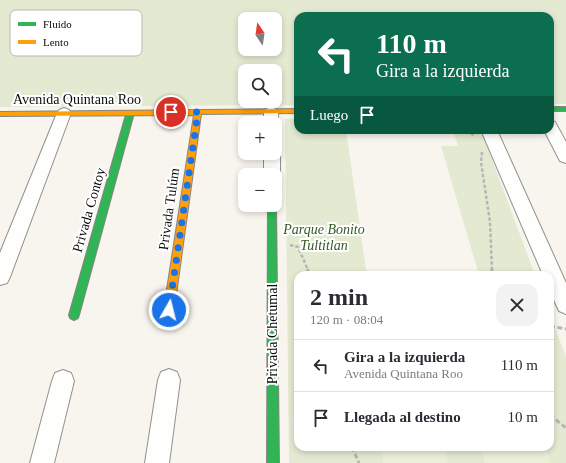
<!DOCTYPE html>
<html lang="es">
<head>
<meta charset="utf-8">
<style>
  body { margin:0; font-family:"Times New Roman",serif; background:#f2f2f3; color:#2b2b33; height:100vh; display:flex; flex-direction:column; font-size:15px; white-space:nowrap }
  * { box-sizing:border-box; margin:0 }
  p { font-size:13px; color:#7c7c81 }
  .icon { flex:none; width:22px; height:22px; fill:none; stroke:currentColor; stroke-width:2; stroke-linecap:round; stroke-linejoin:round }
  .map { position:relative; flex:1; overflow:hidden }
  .sheet { position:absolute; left:294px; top:271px; width:260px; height:180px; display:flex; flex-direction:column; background:#fff; border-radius:12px; box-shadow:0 2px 6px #0003 }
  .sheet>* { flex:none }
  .banner { position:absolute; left:294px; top:12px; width:260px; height:122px; border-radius:12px; box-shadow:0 2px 6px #0003; background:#0b6e4f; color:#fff; overflow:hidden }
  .needle { width:26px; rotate:347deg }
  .controls { position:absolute; left:238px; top:12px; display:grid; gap:8px }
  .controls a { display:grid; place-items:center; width:44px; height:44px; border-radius:8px; background:#fff; box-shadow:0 2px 6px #0003; font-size:20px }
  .pin { position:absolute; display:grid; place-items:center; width:34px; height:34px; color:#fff; margin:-17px; border:2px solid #fff; border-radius:50%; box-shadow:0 1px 4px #0007 }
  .me { position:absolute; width:44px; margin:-22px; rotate:8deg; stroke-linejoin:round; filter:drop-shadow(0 0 3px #0008) }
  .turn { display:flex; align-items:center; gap:14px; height:84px; padding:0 16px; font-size:18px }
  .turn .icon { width:52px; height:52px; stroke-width:2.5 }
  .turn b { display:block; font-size:28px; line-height:34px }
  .then { display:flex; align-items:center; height:38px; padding:0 16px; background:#0003; gap:8px; font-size:15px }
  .round { display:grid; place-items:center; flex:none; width:42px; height:42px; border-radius:12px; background:#f2f2f3 }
  .summary { display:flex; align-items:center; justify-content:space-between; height:68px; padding:0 16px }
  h1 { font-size:24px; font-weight:700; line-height:30px }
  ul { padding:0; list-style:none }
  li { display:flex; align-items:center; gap:12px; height:52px; padding:0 16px; border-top:1px solid #e1e1e2 }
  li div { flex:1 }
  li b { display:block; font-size:15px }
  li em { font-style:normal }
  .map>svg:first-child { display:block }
  .green { fill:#e3ead1; fill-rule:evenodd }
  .pitch { fill:#ebefda }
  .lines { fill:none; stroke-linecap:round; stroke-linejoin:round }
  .street-casing { stroke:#91908d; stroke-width:2 }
  .fast-casing { stroke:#888683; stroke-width:2 }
  .slow-casing { stroke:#888683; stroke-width:2 }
  .path-far1 { stroke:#b7b6b5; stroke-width:2.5; stroke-dasharray:3.5 2; stroke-linecap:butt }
  .path { stroke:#b7b6b5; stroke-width:3; stroke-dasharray:5 2.5; stroke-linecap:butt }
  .street { fill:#fefefc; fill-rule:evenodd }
  .fast { fill:#30b455; fill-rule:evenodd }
  .slow { fill:#ff9f0a; fill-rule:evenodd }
  .route { stroke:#1a73e8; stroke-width:7; stroke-dasharray:0 12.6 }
  .labels { text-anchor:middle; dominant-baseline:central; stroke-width:4; stroke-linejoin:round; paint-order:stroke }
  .street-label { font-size:14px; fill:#0a0a0a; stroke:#fff }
  .park-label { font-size:14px; font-style:italic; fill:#335824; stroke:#fff }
  .key { fill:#fff; stroke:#b6b6b6; stroke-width:1 }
  .key-label { font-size:11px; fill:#0a0a0a }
</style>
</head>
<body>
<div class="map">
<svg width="566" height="463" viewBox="0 0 566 463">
  <rect width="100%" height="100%" fill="#f8f5ee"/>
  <path class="green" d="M 0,0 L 566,0 L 566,104 L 550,104 L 550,16 L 298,16 L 298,105 L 0,107 ZM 245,19 L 275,19 L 275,49 L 245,49 ZM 245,71 L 275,71 L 275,101 L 245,101 Z
    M 298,118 L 298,130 L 346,130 L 366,270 L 371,275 L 298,275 L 298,447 L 550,447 L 550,315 L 566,357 L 566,463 L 289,463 L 285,119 Z
    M 453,130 L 481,130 L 535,275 L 479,275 L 441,146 L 458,146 Z"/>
  <path class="pitch" d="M 381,447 L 445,447 L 448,463 L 383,463 Z
    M 481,447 L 545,447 L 550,463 L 485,463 Z"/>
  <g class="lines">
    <defs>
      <path id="street" d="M 271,107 L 276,109 L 278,112 L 278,123 L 275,127 L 275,123 L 264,123 L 264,112 L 266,109 Z
        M 64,108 L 69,110 L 71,113 L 10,277 L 7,283 L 0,285 L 0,253 L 57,113 L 59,110 Z
        M 550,121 L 555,122 L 566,142 L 566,163 L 560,161 L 544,130 L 550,130 Z
        M 481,130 L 497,130 L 566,283 L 566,314 L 559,311 L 550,291 L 550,275 L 543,275 Z
        M 275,148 L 280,153 L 280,175 L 275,180 L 275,175 L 264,175 L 264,153 L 275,153 Z
        M 169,369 L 177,372 L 180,380 L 169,463 L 145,463 L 158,380 L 161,372 Z
        M 63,370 L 71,373 L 74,381 L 54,463 L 30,463 L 52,381 L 55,373 Z"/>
      <path id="fast" d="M 550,107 L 566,107 L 566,111 L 550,111 Z
        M 127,111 L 130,111 L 134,113 L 79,315 L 78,318 L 74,320 L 70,318 L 69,315 Z
        M 275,203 L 276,205 L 279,463 L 267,463 L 268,205 L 275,205 Z"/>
      <path id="slow" d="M 298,109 L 298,113 L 201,114 L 174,309 L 173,312 L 169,314 L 165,312 L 164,309 L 194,115 L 0,116 L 0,112 Z"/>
    </defs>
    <use href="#street" class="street-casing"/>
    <use href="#fast" class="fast-casing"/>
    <use href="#slow" class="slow-casing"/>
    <path class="path-far1" d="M 466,130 L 475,136
      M 482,152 L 481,162 L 490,222 L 492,270
      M 290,245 L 298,247 L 308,270"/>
    <path class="path" d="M 307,269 L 310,275
      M 492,269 L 492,275
      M 550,326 L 566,329
      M 550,415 L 566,428
      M 352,447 L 359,463"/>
    <use href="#street" class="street"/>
    <use href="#fast" class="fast"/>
    <use href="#slow" class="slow"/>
  </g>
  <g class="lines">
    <path class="route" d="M 169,310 L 198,112 L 171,112"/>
  </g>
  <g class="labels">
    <g class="street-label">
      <text x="77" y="99">Avenida Quintana Roo</text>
      <text transform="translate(169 209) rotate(-82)">Privada Tulúm</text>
      <text transform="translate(89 210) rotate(-74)">Privada Contoy</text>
      <text transform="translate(272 334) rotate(-90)">Privada Chetumal</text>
    </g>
    <g class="park-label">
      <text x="324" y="229">Parque Bonito<tspan x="324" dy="16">Tultitlan</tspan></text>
    </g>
  </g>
  <rect x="10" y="10" width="132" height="46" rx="6" class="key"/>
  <rect x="18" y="22" width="18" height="4" fill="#30b455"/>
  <rect x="18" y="40" width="18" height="4" fill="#ff9f0a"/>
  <g class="key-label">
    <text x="43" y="28">Fluido</text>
    <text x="43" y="46">Lento</text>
  </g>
</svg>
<div class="controls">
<a><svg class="needle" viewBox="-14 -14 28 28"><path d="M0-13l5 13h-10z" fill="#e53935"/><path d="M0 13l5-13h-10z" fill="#7c7c81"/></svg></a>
<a><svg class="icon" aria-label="search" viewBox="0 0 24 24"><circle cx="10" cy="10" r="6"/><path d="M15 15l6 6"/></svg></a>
<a>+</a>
<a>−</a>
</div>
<div class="pin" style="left:171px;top:112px;background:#d93025"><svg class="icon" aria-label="arrive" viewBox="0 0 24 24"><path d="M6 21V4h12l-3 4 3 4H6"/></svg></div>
<svg class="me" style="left:169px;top:310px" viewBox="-20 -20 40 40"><circle r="17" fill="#1a73e8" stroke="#fff" stroke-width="3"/><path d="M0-11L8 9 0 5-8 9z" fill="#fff"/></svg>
<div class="banner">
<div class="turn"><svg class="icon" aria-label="left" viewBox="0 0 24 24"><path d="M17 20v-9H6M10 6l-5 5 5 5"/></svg><div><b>110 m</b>Gira a la izquierda</div></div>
<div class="then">Luego<svg class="icon" aria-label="arrive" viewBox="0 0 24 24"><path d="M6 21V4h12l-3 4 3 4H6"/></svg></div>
</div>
<section class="sheet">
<div class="summary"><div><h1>2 min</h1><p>120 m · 08:04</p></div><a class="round"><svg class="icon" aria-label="close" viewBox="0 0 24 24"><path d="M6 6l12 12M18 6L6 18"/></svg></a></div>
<ul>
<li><svg class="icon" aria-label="left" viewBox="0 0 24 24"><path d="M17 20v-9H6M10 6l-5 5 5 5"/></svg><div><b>Gira a la izquierda</b><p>Avenida Quintana Roo</p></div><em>110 m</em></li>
<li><svg class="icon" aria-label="arrive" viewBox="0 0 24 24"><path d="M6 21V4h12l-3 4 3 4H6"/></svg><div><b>Llegada al destino</b></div><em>10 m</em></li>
</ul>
</section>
</div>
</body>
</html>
